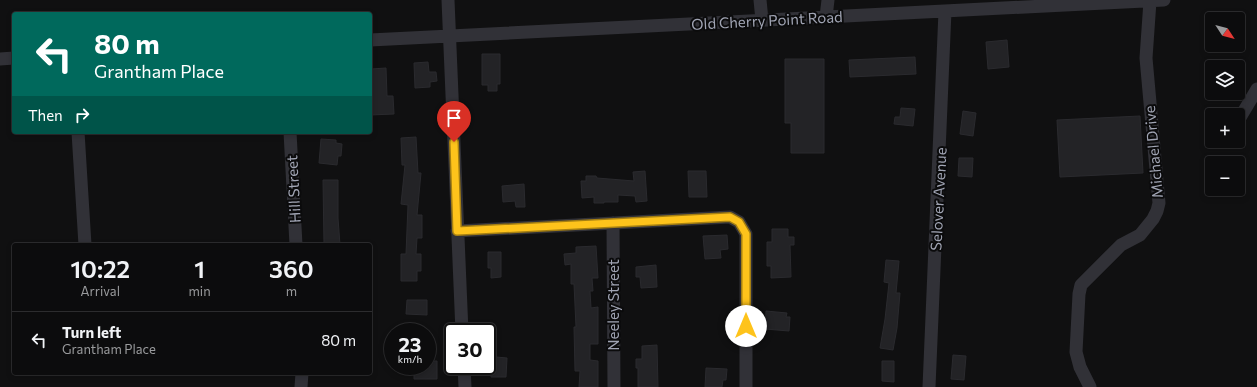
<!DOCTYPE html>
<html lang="en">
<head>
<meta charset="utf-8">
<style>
  body { margin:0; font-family:Commissioner,sans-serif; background:#1a1a1b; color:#f1f3f6; height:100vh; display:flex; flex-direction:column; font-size:15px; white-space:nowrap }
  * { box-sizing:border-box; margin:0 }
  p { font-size:13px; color:#9a9b9d }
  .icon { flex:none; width:22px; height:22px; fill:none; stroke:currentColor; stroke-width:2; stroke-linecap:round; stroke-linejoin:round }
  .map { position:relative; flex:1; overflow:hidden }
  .side { position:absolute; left:12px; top:243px; width:360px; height:132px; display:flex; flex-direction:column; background:#0c0c0d; border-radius:4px; box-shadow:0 2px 6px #0003,0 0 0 1px #2c2c2e }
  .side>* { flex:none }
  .banner { position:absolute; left:12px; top:12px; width:360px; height:122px; border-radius:4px; box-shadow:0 2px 6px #0003,0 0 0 1px #2c2c2e; background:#00695c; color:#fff; overflow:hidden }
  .needle { width:26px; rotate:126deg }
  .buttons { position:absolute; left:1205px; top:12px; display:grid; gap:8px }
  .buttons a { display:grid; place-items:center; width:40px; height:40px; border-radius:4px; background:#0c0c0d; box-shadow:0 2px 6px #0003,0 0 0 1px #2c2c2e; font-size:20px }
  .speed { position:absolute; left:384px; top:323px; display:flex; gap:8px; font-size:20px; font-weight:700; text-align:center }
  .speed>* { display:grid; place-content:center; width:52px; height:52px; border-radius:50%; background:#0c0c0d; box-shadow:0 2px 6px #0003,0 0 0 1px #2c2c2e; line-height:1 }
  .speed small { font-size:10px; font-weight:400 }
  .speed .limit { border:2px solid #111; border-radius:6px; background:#fff; color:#111 }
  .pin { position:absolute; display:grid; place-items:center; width:34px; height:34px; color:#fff; margin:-41px -17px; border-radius:50% 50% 50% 0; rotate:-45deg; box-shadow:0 0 4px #0007 }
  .pin .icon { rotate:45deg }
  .me { position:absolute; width:44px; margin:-22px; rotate:0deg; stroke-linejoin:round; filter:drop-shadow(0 0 3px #0008) }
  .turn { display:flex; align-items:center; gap:14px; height:84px; padding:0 16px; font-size:18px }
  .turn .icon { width:52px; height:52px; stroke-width:2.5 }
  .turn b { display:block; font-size:28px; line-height:34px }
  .then { display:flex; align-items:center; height:38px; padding:0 16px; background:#0003; gap:8px; font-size:15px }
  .eta { display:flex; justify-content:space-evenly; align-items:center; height:68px; text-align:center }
  .eta b { font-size:24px; font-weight:600; line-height:28px }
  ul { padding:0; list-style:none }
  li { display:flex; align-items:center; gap:12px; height:56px; padding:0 16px; border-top:1px solid #2c2c2e }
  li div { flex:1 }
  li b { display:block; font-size:15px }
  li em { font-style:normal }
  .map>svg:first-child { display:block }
  .building { fill:#232326; stroke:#2a2a2e }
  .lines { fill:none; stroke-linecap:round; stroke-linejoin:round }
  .minor { stroke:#313137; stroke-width:13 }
  .route-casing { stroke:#a57f12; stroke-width:10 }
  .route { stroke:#fec31b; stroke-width:7 }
  .labels { text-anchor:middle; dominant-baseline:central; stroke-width:4; stroke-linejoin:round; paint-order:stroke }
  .street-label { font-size:15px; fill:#a0a4b3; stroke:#0b0b0c }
</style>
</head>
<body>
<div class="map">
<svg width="1257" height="387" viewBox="0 0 1257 387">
  <rect width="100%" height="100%" fill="#101011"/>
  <path class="building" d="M 1007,40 L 1009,67 L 988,69 L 986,42 Z
    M 482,54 L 500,54 L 500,84 L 497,84 L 497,91 L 488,91 L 488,85 L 482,85 Z
    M 915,57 L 916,74 L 850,77 L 849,60 Z
    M 785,59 L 824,59 L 824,153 L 791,153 L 791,123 L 785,123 Z
    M 428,62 L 429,72 L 436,72 L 437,81 L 430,82 L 430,87 L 415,88 L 414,63 Z
    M 386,68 L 387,96 L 393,96 L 394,114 L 370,115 L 370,97 L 372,97 L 371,69 Z
    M 901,108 L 915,109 L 913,126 L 894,124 L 895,117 L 900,117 Z
    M 963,111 L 976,113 L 973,136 L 960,134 Z
    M 1140,116 L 1143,173 L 1060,177 L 1057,120 Z
    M 416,137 L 418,173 L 421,173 L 417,215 L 422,215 L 422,238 L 417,238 L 416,254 L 421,254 L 421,271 L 417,271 L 417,281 L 401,281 L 401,254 L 406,254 L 408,205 L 401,204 L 405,165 L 402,165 L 401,138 Z
    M 321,139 L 336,140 L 336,143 L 342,144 L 341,156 L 338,156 L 337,165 L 319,163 Z
    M 959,158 L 973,158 L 972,177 L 958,176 Z
    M 645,171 L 647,201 L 636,202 L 635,196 L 618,195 L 618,202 L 604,202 L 604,203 L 594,203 L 594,197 L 582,198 L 581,181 L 586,181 L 586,176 L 596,176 L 597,178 L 634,181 L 633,172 Z
    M 688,171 L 706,171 L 707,197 L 689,197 Z
    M 323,180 L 338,180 L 338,218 L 340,245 L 324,245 Z
    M 524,184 L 525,207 L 516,207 L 515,201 L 503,202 L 502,186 Z
    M 772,229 L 788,229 L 788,237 L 794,237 L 794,245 L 790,245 L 791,277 L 771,278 L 771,266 L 767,266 L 767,242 L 772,242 Z
    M 727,235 L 728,249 L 720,250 L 721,258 L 705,259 L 703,236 Z
    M 596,246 L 598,278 L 592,278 L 593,291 L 590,291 L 591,308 L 598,307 L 598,344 L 590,344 L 590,360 L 598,361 L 598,387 L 579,387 L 580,371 L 575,371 L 574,327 L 576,327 L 574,284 L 571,284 L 571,264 L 565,265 L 564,254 L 576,253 L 576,247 Z
    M 488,252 L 501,252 L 501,277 L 491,278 L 491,268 L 488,268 Z
    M 886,260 L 899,261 L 896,293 L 900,293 L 897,328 L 893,350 L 880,348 L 885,319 L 889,283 L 884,282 Z
    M 656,265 L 657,287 L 641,288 L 640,277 L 636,277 L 636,267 Z
    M 407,300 L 427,300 L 427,315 L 406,314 Z
    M 766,311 L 787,313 L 786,317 L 790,317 L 789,331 L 765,329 Z
    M 657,345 L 658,387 L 638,387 L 638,368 L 636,368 L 636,359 L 642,359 L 642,346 Z
    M 953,355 L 966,356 L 964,380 L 951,379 Z
    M 496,357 L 507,358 L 506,377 L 491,377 L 492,363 L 496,363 Z
    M 427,361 L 437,361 L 437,379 L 414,379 L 414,369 L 422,369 L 422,366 L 427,366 Z
    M 882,361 L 894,361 L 894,382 L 882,381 Z
    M 706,368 L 727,369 L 726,380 L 723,380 L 722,387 L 705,387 Z"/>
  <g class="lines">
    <path class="minor" d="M 448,0 L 462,332
      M 760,0 L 762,20
      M 826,17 L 828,0
      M 370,40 L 1164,0
      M 0,59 L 14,58
      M 1238,121 L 1257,89
      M 78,132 L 85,245
      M 290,132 L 296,245
      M 613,223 L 614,387
      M 457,231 L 730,217 L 739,222 L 746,234 L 746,387
      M 464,366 L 465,387
      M 301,387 L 302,373
      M 929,387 L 945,11
      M 1090,387 L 1080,367 L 1076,352 L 1079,294 L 1081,285 L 1121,245 L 1140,235 L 1153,219 L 1157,211 L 1159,203 L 1146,58 L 1150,1"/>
  </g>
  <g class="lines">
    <defs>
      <path id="route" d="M 454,142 L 457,231 L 730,217 L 739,222 L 746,234 L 746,326"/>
    </defs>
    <use href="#route" class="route-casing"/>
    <use href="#route" class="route"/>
  </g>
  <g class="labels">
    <g class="street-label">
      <text transform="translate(767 20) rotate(-3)">Old Cherry Point Road</text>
      <text transform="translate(1153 152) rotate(-95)">Michael Drive</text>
      <text transform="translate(293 189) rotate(-93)">Hill Street</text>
      <text transform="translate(938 199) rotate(-87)">Selover Avenue</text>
      <text transform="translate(613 305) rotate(-90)">Neeley Street</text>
    </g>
  </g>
</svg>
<div class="buttons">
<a><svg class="needle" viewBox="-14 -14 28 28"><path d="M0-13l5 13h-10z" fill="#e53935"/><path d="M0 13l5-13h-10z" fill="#9a9b9d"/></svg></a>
<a><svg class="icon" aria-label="layers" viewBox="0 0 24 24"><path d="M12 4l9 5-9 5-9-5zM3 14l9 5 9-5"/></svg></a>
<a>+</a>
<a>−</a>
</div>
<div class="speed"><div>23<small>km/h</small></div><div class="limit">30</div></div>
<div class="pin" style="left:454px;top:142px;background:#d93025"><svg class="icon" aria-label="arrive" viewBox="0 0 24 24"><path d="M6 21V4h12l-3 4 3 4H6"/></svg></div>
<svg class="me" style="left:746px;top:326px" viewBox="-20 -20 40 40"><circle r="19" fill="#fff"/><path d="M0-13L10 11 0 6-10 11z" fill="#fec31b"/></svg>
<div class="banner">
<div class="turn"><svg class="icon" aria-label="left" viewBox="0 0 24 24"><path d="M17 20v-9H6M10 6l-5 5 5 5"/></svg><div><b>80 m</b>Grantham Place</div></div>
<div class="then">Then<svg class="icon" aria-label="right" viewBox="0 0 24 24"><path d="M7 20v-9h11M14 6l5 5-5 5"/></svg></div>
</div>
<section class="side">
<div class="eta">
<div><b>10:22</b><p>Arrival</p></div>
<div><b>1</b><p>min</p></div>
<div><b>360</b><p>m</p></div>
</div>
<ul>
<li><svg class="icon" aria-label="left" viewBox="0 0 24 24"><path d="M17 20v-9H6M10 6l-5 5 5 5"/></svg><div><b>Turn left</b><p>Grantham Place</p></div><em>80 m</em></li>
</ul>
</section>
</div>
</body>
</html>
